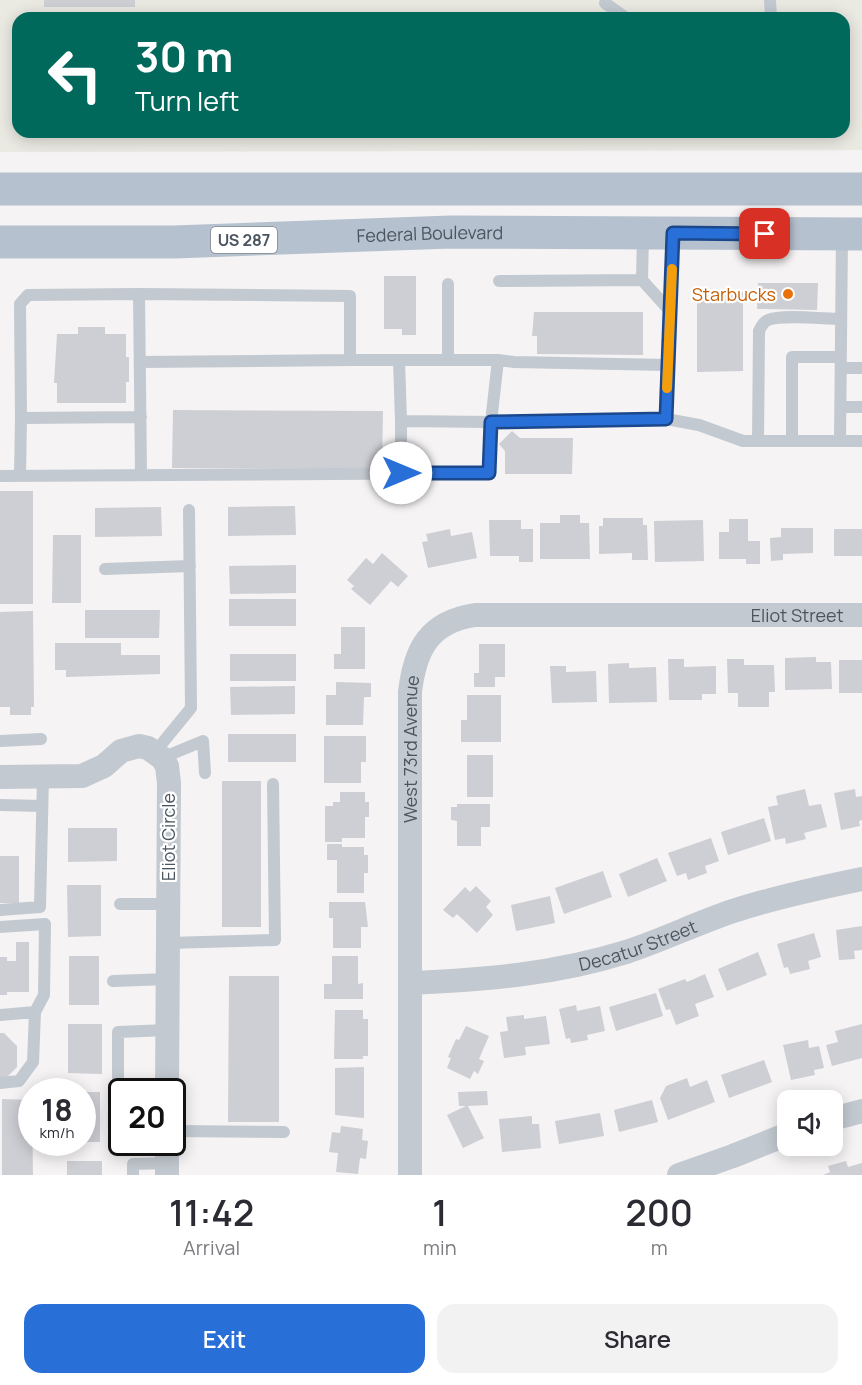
<!DOCTYPE html>
<html lang="en">
<head>
<meta charset="utf-8">
<style>
  body { margin:0; font-family:Manrope,sans-serif; background:#f2f2f3; color:#2b2b33; height:100vh; display:flex; flex-direction:column; font-size:22px; white-space:nowrap }
  * { box-sizing:border-box; margin:0 }
  p { font-size:20px; color:#7c7c81 }
  .icon { flex:none; width:33px; height:33px; fill:none; stroke:currentColor; stroke-width:2; stroke-linecap:round; stroke-linejoin:round }
  .map { position:relative; height:1175px; overflow:hidden }
  .side { display:flex; flex-direction:column; background:#fff; flex:1 }
  .side>* { flex:none }
  .guide { position:absolute; left:12px; top:12px; width:838px; height:126px; border-radius:18px; box-shadow:0 3px 15px #0003; background:#00695c; color:#fff; overflow:hidden }
  .buttons { position:absolute; left:777px; top:1090px; display:grid; gap:12px }
  .buttons a { display:grid; place-items:center; width:66px; height:66px; border-radius:12px; background:#fff; box-shadow:0 3px 15px #0003; font-size:30px }
  .speed { position:absolute; left:18px; top:1078px; display:flex; gap:12px; font-size:30px; font-weight:700; text-align:center }
  .speed>* { display:grid; place-content:center; width:78px; height:78px; border-radius:50%; background:#fff; box-shadow:0 3px 15px #0003; line-height:1 }
  .speed small { font-size:15px; font-weight:400 }
  .speed .limit { border:3px solid #111; border-radius:9px; background:#fff; color:#111 }
  .pin { position:absolute; display:grid; place-items:center; width:51px; height:51px; color:#fff; margin:-26px; border-radius:12px; box-shadow:0 3px 9px #0006 }
  .me { position:absolute; width:66px; margin:-33px; rotate:90deg; stroke-linejoin:round; filter:drop-shadow(0 0 4px #0008) }
  .turn { display:flex; align-items:center; gap:21px; height:126px; padding:0 24px; font-size:27px }
  .turn .icon { width:78px; height:78px; stroke-width:2.5 }
  .turn b { display:block; font-size:42px; line-height:51px }
  .eta { display:flex; justify-content:space-evenly; align-items:center; height:102px; text-align:center }
  .eta b { font-size:36px; font-weight:600; line-height:42px }
  .primary-button { display:flex; gap:12px; margin-top:auto; padding:12px 24px }
  .primary-button a { flex:1; height:69px; border-radius:18px; background:#296fd8; color:#fff; font-size:24px; font-weight:600; line-height:69px; text-align:center }
  .primary-button a+a { background:#f2f2f3; color:#2b2b33 }
  .map>svg:first-child { display:block }
  .commercial { fill:#eae9e2; fill-rule:evenodd }
  .building { fill:#cdcfd4 }
  .lines { fill:none; stroke-linecap:round; stroke-linejoin:round }
  .service { stroke:#c2c9d0; stroke-width:12 }
  .minor { stroke:#c2c9d0; stroke-width:24 }
  .primary { stroke:#b5c1ce; stroke-width:33 }
  .route-casing { stroke:#1b488c; stroke-width:15 }
  .route { stroke:#296fd8; stroke-width:10 }
  .slow { stroke:#f59e0b; stroke-width:10 }
  .food-dot { fill:#e8710a; stroke:#fff; stroke-width:2 }
  .labels { text-anchor:middle; dominant-baseline:central; stroke-width:4.5; stroke-linejoin:round; paint-order:stroke }
  .shield { fill:#fff; stroke:#81888f; stroke-width:1.5 }
  .shield-label { font-size:16px; font-weight:bold; fill:#4b555f }
  .street-label { font-size:18px; fill:#4b555f; stroke:#fff }
  .food-label { font-size:18px; fill:#c56008; stroke:#fff; text-anchor:end }
</style>
</head>
<body>
<div class="map">
<svg width="862" height="1175" viewBox="0 0 862 1175">
  <rect width="100%" height="100%" fill="#f5f3f3"/>
  <path class="commercial" d="M 0,0 L 862,0 L 862,150 L 0,152 ZM 18,18 L 844,18 L 844,132 L 18,132 Z"/>
  <path class="building" d="M 44,0 L 135,0 L 135,7 L 44,7 Z
    M 384,276 L 416,276 L 416,335 L 402,335 L 402,329 L 384,329 Z
    M 758,283 L 818,283 L 817,310 L 757,309 Z
    M 697,292 L 743,292 L 743,371 L 697,372 Z
    M 534,312 L 643,312 L 643,355 L 537,354 L 537,336 L 532,336 Z
    M 78,327 L 105,327 L 105,334 L 126,334 L 126,357 L 129,357 L 129,382 L 126,382 L 126,403 L 57,403 L 57,383 L 54,383 L 57,334 L 78,334 Z
    M 173,410 L 383,411 L 382,469 L 172,468 Z
    M 512,431 L 520,438 L 573,438 L 572,474 L 505,474 L 505,451 L 499,444 Z
    M 0,491 L 33,491 L 33,604 L 0,604 Z
    M 295,506 L 296,535 L 228,536 L 228,507 Z
    M 161,507 L 162,536 L 95,537 L 95,508 Z
    M 560,515 L 580,515 L 580,523 L 589,523 L 590,559 L 540,559 L 540,523 L 560,523 Z
    M 603,518 L 643,518 L 643,525 L 647,525 L 648,560 L 632,560 L 632,553 L 599,554 L 599,526 L 603,526 Z
    M 729,519 L 748,519 L 748,541 L 760,541 L 760,564 L 746,564 L 746,559 L 719,559 L 719,532 L 729,532 Z
    M 489,520 L 521,520 L 521,529 L 533,529 L 533,562 L 519,562 L 519,556 L 490,556 Z
    M 703,520 L 704,561 L 655,562 L 654,521 Z
    M 781,528 L 813,528 L 813,553 L 783,554 L 783,560 L 771,561 L 770,538 L 781,537 Z
    M 450,529 L 451,536 L 472,532 L 477,558 L 428,568 L 422,542 L 428,541 L 426,534 Z
    M 834,529 L 862,529 L 862,556 L 834,556 Z
    M 53,535 L 81,535 L 81,603 L 52,603 Z
    M 382,553 L 408,576 L 398,587 L 391,581 L 370,605 L 351,589 L 354,586 L 347,580 L 366,558 L 373,564 Z
    M 296,565 L 296,593 L 230,594 L 229,566 Z
    M 229,599 L 296,599 L 296,626 L 229,626 Z
    M 85,610 L 160,610 L 159,638 L 85,638 Z
    M 33,611 L 34,707 L 31,707 L 31,715 L 10,715 L 10,707 L 0,707 L 0,612 Z
    M 341,627 L 365,627 L 365,669 L 334,669 L 334,654 L 341,654 Z
    M 55,643 L 121,643 L 121,655 L 160,655 L 160,674 L 66,677 L 66,670 L 55,670 Z
    M 479,644 L 505,644 L 505,677 L 495,677 L 495,687 L 474,687 L 474,673 L 479,673 Z
    M 230,654 L 296,654 L 296,681 L 230,681 Z
    M 816,657 L 816,662 L 831,662 L 832,689 L 785,690 L 785,658 Z
    M 668,659 L 684,659 L 684,667 L 716,666 L 716,694 L 702,694 L 702,700 L 669,700 Z
    M 727,659 L 744,659 L 744,665 L 774,665 L 775,692 L 769,692 L 769,707 L 738,707 L 738,693 L 728,693 Z
    M 839,660 L 862,660 L 862,693 L 839,693 Z
    M 629,663 L 629,668 L 656,667 L 657,702 L 609,703 L 608,664 Z
    M 550,666 L 566,666 L 566,672 L 596,671 L 597,702 L 552,703 Z
    M 336,682 L 371,683 L 371,697 L 364,697 L 363,725 L 326,725 L 326,695 L 336,695 Z
    M 295,686 L 295,714 L 231,715 L 230,687 Z
    M 467,695 L 501,695 L 501,742 L 461,742 L 461,720 L 467,720 Z
    M 228,734 L 296,734 L 296,762 L 228,762 Z
    M 324,736 L 366,736 L 366,762 L 361,762 L 361,783 L 324,783 Z
    M 467,755 L 493,755 L 493,797 L 467,797 Z
    M 222,781 L 261,781 L 261,927 L 222,927 Z
    M 805,789 L 809,806 L 821,804 L 827,827 L 804,833 L 806,839 L 786,844 L 785,838 L 775,840 L 768,807 L 778,805 L 776,796 Z
    M 855,789 L 856,797 L 862,796 L 862,820 L 859,821 L 860,826 L 841,830 L 834,793 Z
    M 340,792 L 365,792 L 365,802 L 369,802 L 369,817 L 365,817 L 365,838 L 342,838 L 342,842 L 325,842 L 325,806 L 333,806 L 333,802 L 340,802 Z
    M 457,804 L 490,804 L 490,827 L 481,827 L 481,846 L 457,846 L 457,821 L 451,820 L 451,807 L 457,807 Z
    M 764,818 L 771,841 L 728,855 L 721,832 Z
    M 68,828 L 117,828 L 117,861 L 68,862 Z
    M 711,838 L 719,861 L 705,866 L 707,873 L 688,880 L 686,873 L 677,876 L 668,853 Z
    M 327,844 L 342,844 L 342,847 L 364,847 L 364,855 L 368,855 L 368,873 L 364,873 L 364,893 L 337,893 L 337,860 L 327,860 Z
    M 0,856 L 19,856 L 19,903 L 0,903 Z
    M 657,858 L 667,881 L 628,897 L 619,874 Z
    M 603,871 L 612,897 L 564,914 L 555,888 Z
    M 67,885 L 101,885 L 101,936 L 68,937 Z
    M 476,886 L 491,901 L 486,907 L 493,915 L 477,933 L 457,914 L 453,918 L 443,910 L 465,887 L 470,892 Z
    M 550,896 L 555,923 L 516,931 L 511,905 Z
    M 329,902 L 365,902 L 368,927 L 361,927 L 361,948 L 333,948 L 333,918 L 329,918 Z
    M 862,926 L 862,950 L 854,951 L 855,959 L 839,960 L 836,930 Z
    M 814,933 L 821,957 L 808,961 L 810,969 L 790,974 L 788,967 L 784,968 L 777,944 Z
    M 16,942 L 29,942 L 29,992 L 7,992 L 7,995 L 0,995 L 0,957 L 7,957 L 7,961 L 16,961 Z
    M 758,952 L 767,975 L 727,991 L 718,969 Z
    M 69,956 L 99,956 L 99,1005 L 69,1005 Z
    M 332,956 L 358,956 L 358,984 L 363,983 L 363,999 L 324,999 L 324,984 L 332,984 Z
    M 705,974 L 714,997 L 695,1004 L 699,1016 L 676,1025 L 670,1009 L 666,1010 L 658,989 L 685,979 L 687,982 Z
    M 229,976 L 279,976 L 279,1122 L 228,1122 Z
    M 656,993 L 663,1016 L 616,1031 L 609,1007 Z
    M 576,1005 L 577,1011 L 600,1006 L 605,1031 L 587,1035 L 588,1040 L 571,1043 L 570,1038 L 566,1039 L 559,1009 Z
    M 335,1010 L 363,1010 L 363,1019 L 368,1019 L 368,1056 L 363,1056 L 363,1059 L 334,1059 Z
    M 524,1015 L 524,1019 L 546,1016 L 550,1044 L 525,1047 L 526,1055 L 504,1058 L 500,1032 L 508,1031 L 506,1017 Z
    M 68,1024 L 102,1024 L 102,1074 L 68,1073 Z
    M 862,1024 L 862,1058 L 832,1066 L 826,1045 L 838,1042 L 835,1031 Z
    M 466,1026 L 489,1036 L 479,1059 L 484,1061 L 478,1074 L 474,1071 L 470,1079 L 447,1068 L 451,1058 L 448,1057 L 456,1039 L 459,1040 Z
    M 0,1033 L 4,1033 L 17,1046 L 17,1067 L 5,1079 L 0,1079 Z
    M 808,1040 L 809,1048 L 819,1046 L 824,1068 L 814,1070 L 815,1075 L 791,1080 L 783,1045 Z
    M 764,1060 L 772,1082 L 729,1098 L 721,1075 Z
    M 364,1067 L 364,1118 L 335,1115 L 335,1068 Z
    M 687,1078 L 690,1087 L 707,1080 L 715,1102 L 668,1120 L 660,1098 L 666,1086 Z
    M 487,1091 L 488,1105 L 468,1106 L 484,1138 L 463,1148 L 447,1115 L 466,1106 L 459,1106 L 458,1092 Z
    M 82,1092 L 100,1092 L 100,1142 L 82,1142 Z
    M 2,1099 L 32,1100 L 33,1175 L 2,1175 Z
    M 652,1100 L 658,1122 L 619,1132 L 614,1110 Z
    M 600,1113 L 604,1136 L 559,1144 L 555,1121 Z
    M 532,1116 L 532,1124 L 539,1124 L 541,1148 L 502,1152 L 499,1119 Z
    M 341,1126 L 363,1129 L 362,1140 L 368,1141 L 366,1159 L 360,1158 L 358,1174 L 336,1172 L 338,1153 L 329,1152 L 332,1132 L 340,1133 Z
    M 67,1161 L 102,1161 L 102,1175 L 67,1175 Z
    M 846,1161 L 848,1167 L 862,1163 L 862,1175 L 823,1175 L 830,1172 L 828,1166 Z"/>
  <g class="lines">
    <path class="service" d="M 770,0 L 771,18
      M 605,3 L 626,18
      M 642,280 L 670,311
      M 499,281 L 642,280 L 643,235
      M 139,294 L 28,295 L 20,304 L 21,418 L 141,417
      M 350,360 L 498,360 L 514,362 L 668,365
      M 448,360 L 448,284
      M 498,360 L 491,422 L 666,419 L 699,425 L 743,441 L 862,441
      M 140,362 L 350,360 L 350,296 L 139,294 L 141,475
      M 841,368 L 862,368
      M 841,407 L 862,407
      M 666,419 L 673,235
      M 401,421 L 401,473
      M 758,441 L 759,331 C 761,327 763,322 768,320 C 782,314 824,319 841,319
      M 792,441 L 792,357 L 841,357
      M 840,441 L 842,235
      M 0,476 L 489,473 L 491,422 L 401,421 L 399,360
      M 20,476 L 21,418
      M 105,569 L 190,566
      M 0,741 L 41,739
      M 155,752 L 191,708 L 189,510
      M 162,758 L 203,741 L 205,773
      M 0,805 L 42,806
      M 120,904 L 168,904
      M 0,910 L 40,907 L 43,777
      M 0,927 L 45,924 L 44,995 L 35,1012 L 33,1062 L 19,1081 L 0,1083
      M 168,943 L 275,940 L 273,784
      M 113,981 L 168,979
      M 0,1015 L 35,1012
      M 172,1131 L 284,1132
      M 122,1142 L 118,1142 L 118,1032 L 168,1030
      M 133,1175 L 133,1164 L 167,1163"/>
    <g class="minor">
      <path d="M 0,777 L 82,776 L 104,766 L 121,751 L 139,746 L 148,748 L 162,758 L 167,766 L 169,783 L 167,1092"/>
      <path id="s1" d="M 410,983 C 484,980 556,974 626,952 C 663,940 697,923 733,911 C 776,897 818,888 862,879"/>
      <path d="M 832,1119 L 862,1111"/>
      <path d="M 167,1175 L 167,1143"/>
      <path id="s2" d="M 410,1175 L 410,692 C 415,649 429,622 475,615 L 862,615"/>
      <path d="M 679,1175 L 733,1156 L 788,1134"/>
    </g>
    <g class="primary">
      <path d="M 0,189 L 862,189"/>
      <path id="s3" d="M 0,242 L 174,242 L 451,232 L 862,234"/>
    </g>
  </g>
  <g class="lines">
    <defs>
      <path id="route" d="M 401,473 L 489,473 L 491,422 L 666,419 L 673,233 L 765,234"/>
    </defs>
    <use href="#route" class="route-casing"/>
    <use href="#route" class="route"/>
    <path class="slow" d="M 667,388 L 672,269"/>
  </g>
  <circle class="food-dot" cx="788" cy="294" r="6"/>
  <g class="labels">
    <rect class="shield" x="211" y="227" width="66" height="26" rx="4.5"/>
    <g class="shield-label">
      <text x="244" y="240">US 287</text>
    </g>
    <g class="street-label">
      <text stroke="none"><textPath href="#s3" startOffset="430">Federal Boulevard</textPath></text>
      <text stroke="none"><textPath href="#s2" startOffset="916">Eliot Street</textPath></text>
      <text stroke="none"><textPath href="#s2" startOffset="426">West 73rd Avenue</textPath></text>
      <text transform="translate(168 837) rotate(-90)">Eliot Circle</text>
      <text stroke="none"><textPath href="#s1" startOffset="232">Decatur Street</textPath></text>
    </g>
    <g class="food-label">
      <text x="776" y="294">Starbucks</text>
    </g>
  </g>
</svg>
<div class="buttons">
<a><svg class="icon" aria-label="sound" viewBox="0 0 24 24"><path d="M4 9h4l5-4v14l-5-4H4zM17 9q2 3 0 6"/></svg></a>
</div>
<div class="speed"><div>18<small>km/h</small></div><div class="limit">20</div></div>
<div class="pin" style="left:765px;top:234px;background:#d93025"><svg class="icon" aria-label="arrive" viewBox="0 0 24 24"><path d="M6 21V4h12l-3 4 3 4H6"/></svg></div>
<svg class="me" style="left:401px;top:473px" viewBox="-20 -20 40 40"><circle r="19" fill="#fff"/><path d="M0-13L10 11 0 6-10 11z" fill="#296fd8"/></svg>
<div class="guide">
<div class="turn"><svg class="icon" aria-label="left" viewBox="0 0 24 24"><path d="M17 20v-9H6M10 6l-5 5 5 5"/></svg><div><b>30 m</b>Turn left</div></div>
</div>
</div>
<section class="side">
<div class="eta">
<div><b>11:42</b><p>Arrival</p></div>
<div><b>1</b><p>min</p></div>
<div><b>200</b><p>m</p></div>
</div>
<div class="primary-button"><a>Exit</a><a>Share</a></div>
</section>
</body>
</html>
